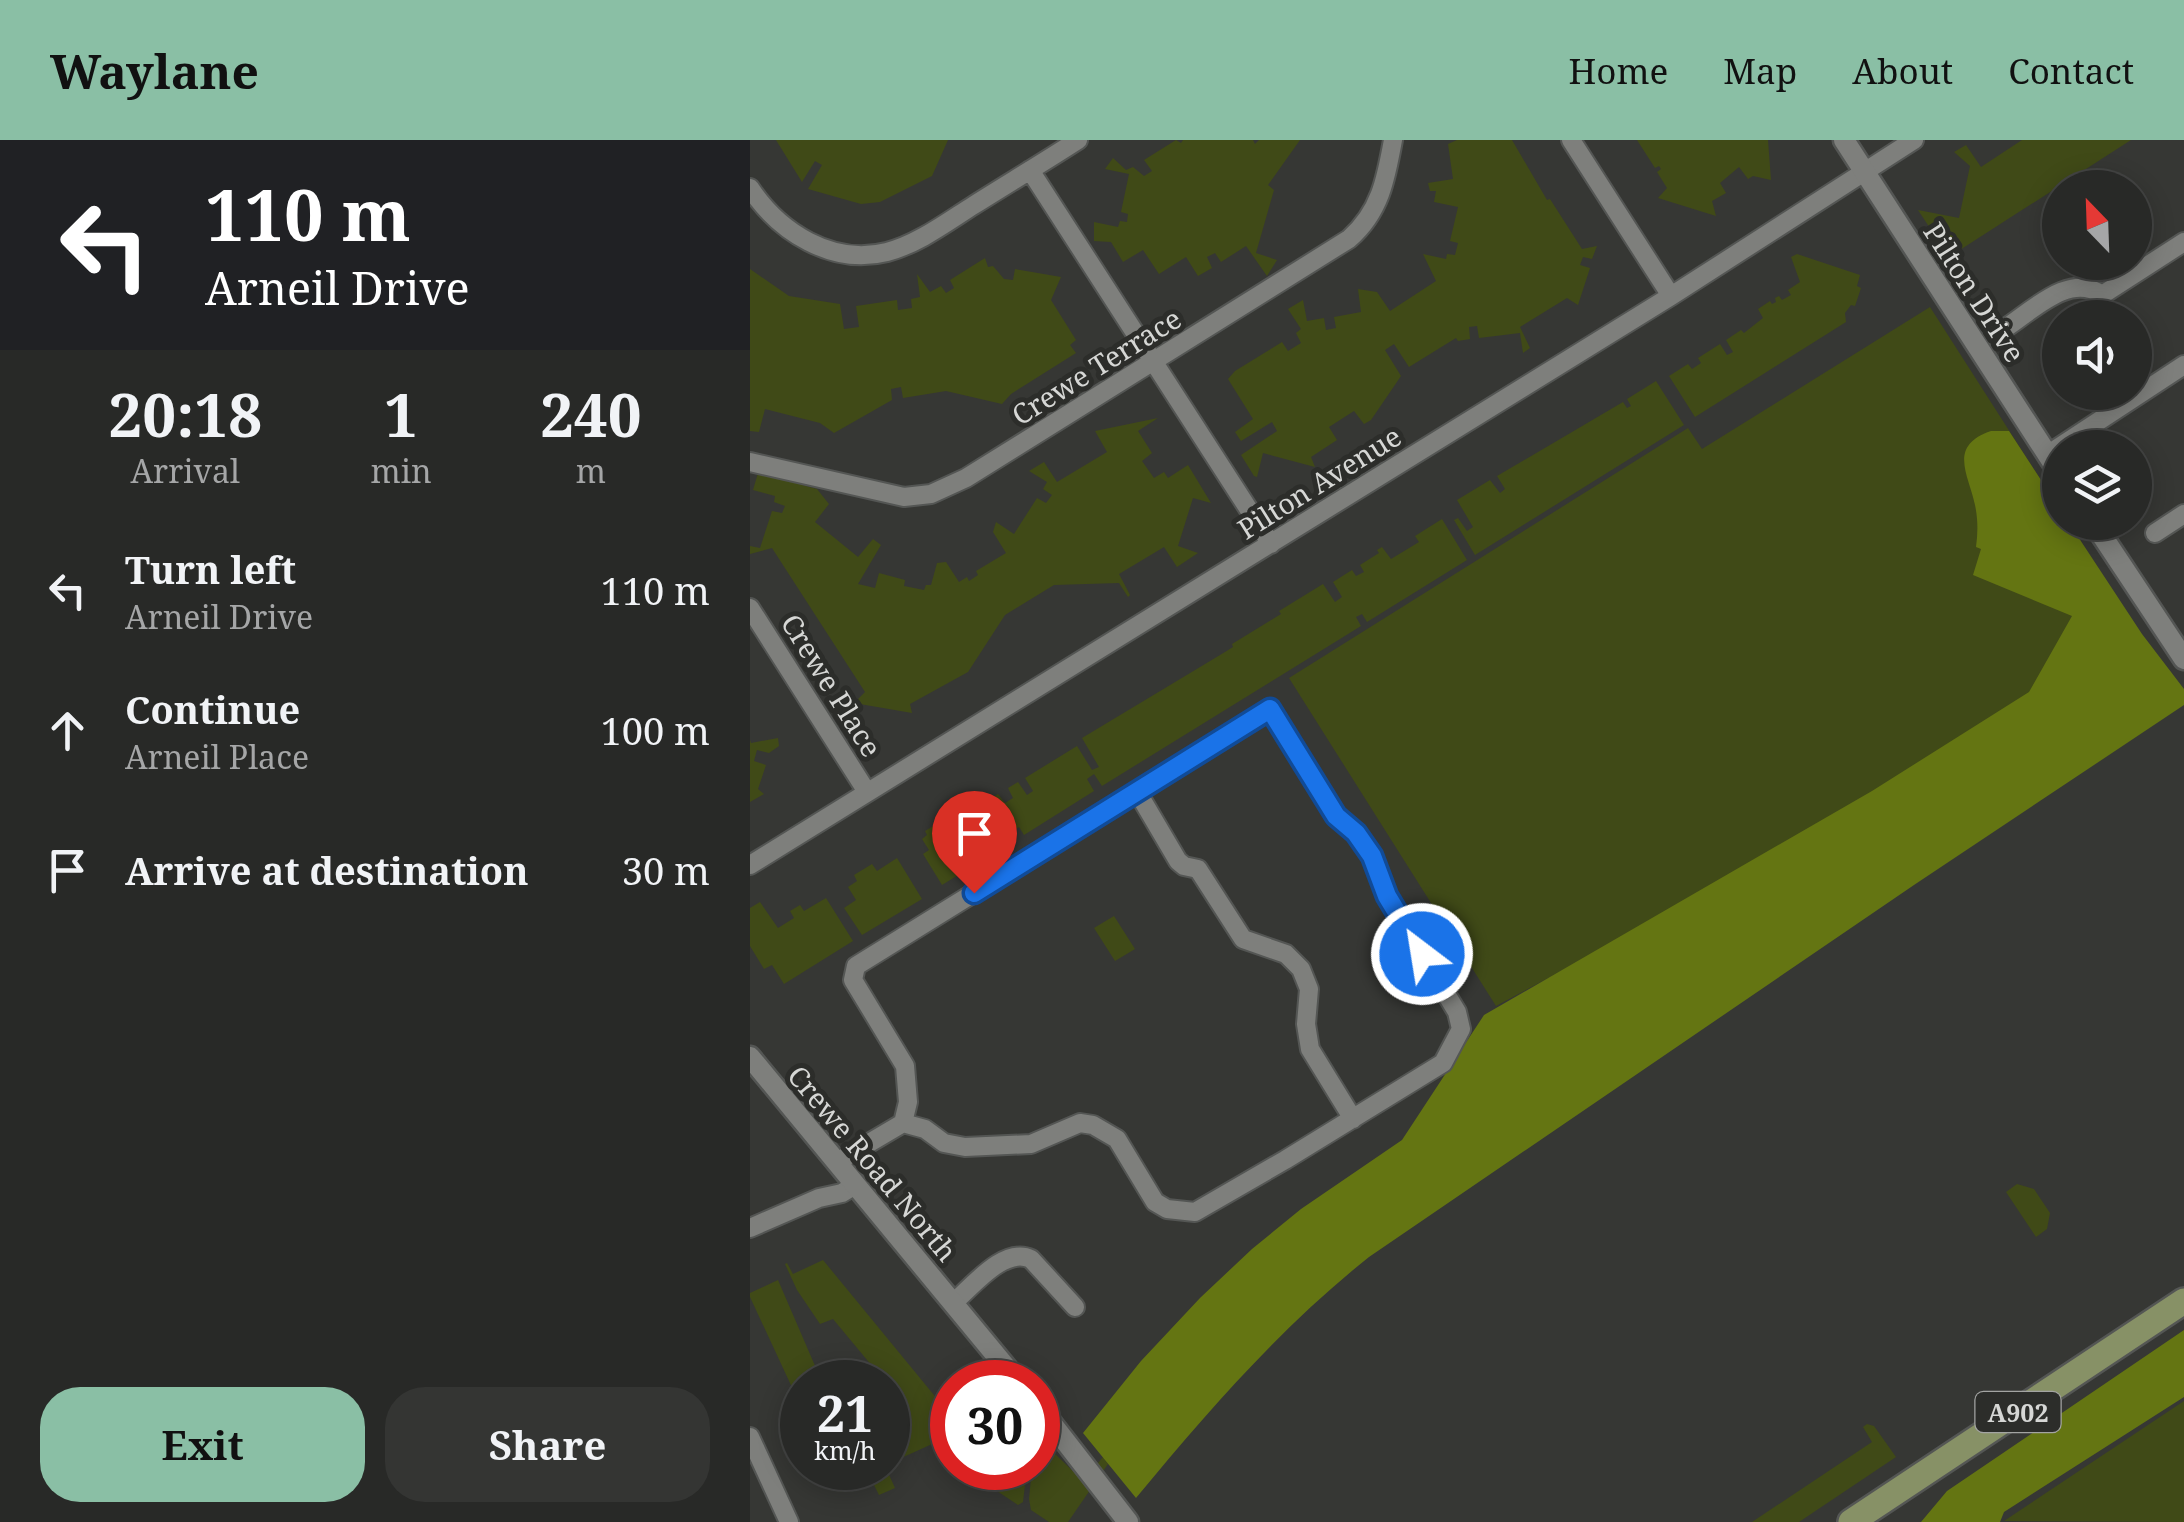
<!DOCTYPE html>
<html lang="en">
<head>
<meta charset="utf-8">
<style>
  body { margin:0; font-family:"Noto Serif",serif; background:#343533; color:#f1f3f6; height:100vh; display:flex; flex-direction:column; font-size:38px; white-space:nowrap }
  * { box-sizing:border-box; margin:0 }
  p { font-size:32px; color:#a5a6a7 }
  .icon { flex:none; width:55px; height:55px; fill:none; stroke:currentColor; stroke-width:2; stroke-linecap:round; stroke-linejoin:round }
  .map { position:relative; flex:1; overflow:hidden }
  .side { display:flex; flex-direction:column; background:#282927; width:750px }
  .side>* { flex:none }
  .guide { background:#202124; color:#fff; overflow:hidden }
  .needle { width:65px; rotate:337deg }
  .fabs { position:absolute; left:1292px; top:30px; display:grid; gap:20px }
  .fabs a { display:grid; place-items:center; width:110px; height:110px; border-radius:50%; background:#282927; box-shadow:0 5px 25px #0003,0 0 0 2px #444544; font-size:50px }
  .speed { position:absolute; left:30px; top:1220px; display:flex; gap:20px; font-size:50px; font-weight:700; text-align:center }
  .speed>* { display:grid; place-content:center; width:130px; height:130px; border-radius:50%; background:#282927; box-shadow:0 5px 25px #0003,0 0 0 2px #444544; line-height:1 }
  .speed small { font-size:25px; font-weight:400 }
  .speed .limit { border:15px solid #d22; background:#fff; color:#111 }
  .pin { position:absolute; display:grid; place-items:center; width:85px; height:85px; color:#fff; margin:-102px -42px; border-radius:50% 50% 50% 0; rotate:-45deg; box-shadow:0 0 10px #0007 }
  .pin .icon { rotate:45deg }
  .me { position:absolute; width:110px; margin:-55px; rotate:329deg; stroke-linejoin:round; filter:drop-shadow(0 0 8px #0008) }
  .turn { display:flex; align-items:center; gap:35px; height:210px; padding:0 40px; font-size:45px }
  .turn .icon { width:130px; height:130px; stroke-width:2.5 }
  .turn b { display:block; font-size:70px; line-height:85px }
  .eta { display:flex; justify-content:space-evenly; align-items:center; height:170px; text-align:center }
  .eta b { font-size:60px; font-weight:700; line-height:70px }
  .button { display:flex; gap:20px; margin-top:auto; padding:20px 40px }
  .button a { flex:1; height:115px; border-radius:40px; background:#8abfa5; color:#111; font-size:40px; font-weight:700; line-height:115px; text-align:center }
  .button a+a { background:#343533; color:#f1f3f6 }
  ul { padding:0; list-style:none }
  li { display:flex; align-items:center; gap:30px; height:140px; padding:0 40px }
  li div { flex:1 }
  li b { display:block; font-size:38px }
  li em { font-style:normal }
  header { display:flex; align-items:center; gap:60px; box-sizing:border-box; height:140px; padding:0 50px; background:#8abfa5; color:#111 }
  header strong { font-size:48px }
  nav { display:flex; gap:55px; margin-inline-start:auto; font-size:35px }
  main { display:flex; flex:1; min-height:0 }
  .map>svg:first-child { display:block }
  .green { fill:#404a17 }
  .forest { fill:#647512 }
  .lines { fill:none; stroke-linecap:round; stroke-linejoin:round }
  .minor-casing { stroke:#545654; stroke-width:22 }
  .tertiary-casing { stroke:#545654; stroke-width:25 }
  .primary-casing { stroke:#545654; stroke-width:30 }
  .minor { stroke:#7e7f7c; stroke-width:18 }
  .tertiary { stroke:#7e7f7c; stroke-width:20 }
  .primary { stroke:#879166; stroke-width:25 }
  .route-casing { stroke:#114b97; stroke-width:25 }
  .route { stroke:#1a73e8; stroke-width:18 }
  .labels { text-anchor:middle; dominant-baseline:central; stroke-width:10; stroke-linejoin:round; paint-order:stroke }
  .shield { fill:#2c2d2a; stroke:#a3a4a2; stroke-width:2.5 }
  .shield-label { font-size:25px; font-weight:bold; fill:#d6d7d5 }
  .street-label { font-size:28px; fill:#d6d7d5; stroke:#2c2d2a }
</style>
</head>
<body>
<header>
<strong>Waylane</strong>
<nav><a>Home</a><a>Map</a><a>About</a><a>Contact</a></nav>
</header>
<main>
<section class="side">
<div class="guide">
<div class="turn"><svg class="icon" aria-label="left" viewBox="0 0 24 24"><path d="M17 20v-9H6M10 6l-5 5 5 5"/></svg><div><b>110 m</b>Arneil Drive</div></div>
</div>
<div class="eta">
<div><b>20:18</b><p>Arrival</p></div>
<div><b>1</b><p>min</p></div>
<div><b>240</b><p>m</p></div>
</div>
<ul>
<li><svg class="icon" aria-label="left" viewBox="0 0 24 24"><path d="M17 20v-9H6M10 6l-5 5 5 5"/></svg><div><b>Turn left</b><p>Arneil Drive</p></div><em>110 m</em></li>
<li><svg class="icon" aria-label="ahead" viewBox="0 0 24 24"><path d="M12 20V5M6 11l6-6 6 6"/></svg><div><b>Continue</b><p>Arneil Place</p></div><em>100 m</em></li>
<li><svg class="icon" aria-label="arrive" viewBox="0 0 24 24"><path d="M6 21V4h12l-3 4 3 4H6"/></svg><div><b>Arrive at destination</b></div><em>30 m</em></li>
</ul>
<div class="button"><a>Exit</a><a>Share</a></div>
</section>
<div class="map">
<svg width="1434" height="1382" viewBox="0 0 1434 1382">
  <rect width="100%" height="100%" fill="#363734"/>
  <path class="green" d="M 26,0 L 198,0 L 182,36 L 130,62 L 111,64 L 58,49 L 72,25 L 65,21 L 52,42 Z
    M 426,0 L 431,3 L 433,0 L 503,0 L 505,4 L 509,0 L 550,0 L 518,45 L 524,50 L 506,113 L 527,120 L 517,136 L 496,106 L 471,122 L 465,113 L 457,117 L 462,128 L 448,136 L 436,117 L 409,134 L 393,110 L 373,122 L 361,102 L 344,101 L 344,82 L 368,87 L 370,81 L 377,82 L 378,74 L 371,72 L 379,34 L 355,29 L 363,18 L 376,30 L 383,27 L 394,36 L 402,31 L 394,20 Z
    M 707,0 L 762,0 L 797,60 L 800,59 L 832,109 L 847,106 L 842,119 L 833,117 L 830,125 L 840,128 L 828,165 L 817,158 L 770,187 L 780,208 L 773,213 L 770,193 L 729,198 L 727,186 L 719,187 L 720,199 L 708,201 L 706,198 L 659,227 L 644,204 L 635,210 L 651,236 L 621,280 L 614,284 L 604,271 L 579,287 L 587,300 L 561,317 L 565,327 L 513,313 L 507,337 L 504,336 L 491,315 L 527,291 L 522,282 L 491,301 L 485,292 L 503,279 L 478,239 L 485,231 L 532,202 L 538,211 L 551,203 L 546,193 L 551,189 L 538,169 L 553,160 L 557,181 L 574,178 L 576,190 L 586,188 L 584,177 L 611,172 L 608,149 L 627,152 L 640,171 L 686,141 L 673,114 L 696,119 L 697,114 L 705,115 L 708,103 L 700,101 L 708,67 L 684,62 L 686,51 L 680,51 L 678,43 L 703,39 L 698,4 Z
    M 887,0 L 1018,0 L 1021,40 L 1003,36 L 998,39 L 989,27 L 970,43 L 976,53 L 962,61 L 966,76 L 908,58 L 917,48 L 907,32 L 911,29 L 909,26 L 905,28 Z
    M 1272,0 L 1381,0 L 1199,117 L 1168,70 L 1209,78 L 1220,26 L 1204,12 L 1216,5 L 1231,27 Z
    M 1047,114 L 1110,135 L 1107,146 L 1111,148 L 1105,166 L 1101,165 L 1095,173 L 1096,182 L 945,277 L 919,236 L 938,224 L 942,229 L 951,223 L 948,218 L 970,204 L 977,215 L 983,212 L 976,200 L 991,190 L 994,193 L 1013,178 L 1008,169 L 1020,161 L 1022,164 L 1026,162 L 1025,158 L 1029,156 L 1032,160 L 1041,155 L 1038,150 L 1050,142 L 1041,117 Z
    M 235,118 L 238,127 L 243,126 L 254,139 L 263,140 L 265,129 L 311,137 L 301,160 L 326,200 L 320,205 L 326,213 L 261,254 L 252,264 L 196,251 L 153,258 L 151,247 L 141,249 L 142,260 L 84,293 L 70,283 L 15,269 L 9,292 L 0,291 L 0,129 L 39,156 L 90,164 L 94,189 L 109,187 L 106,166 L 147,160 L 148,170 L 162,168 L 161,159 L 170,157 L 167,134 L 180,152 L 191,146 L 196,153 L 204,148 L 200,140 Z
    M 1180,167 L 1310,370 L 1310,382 L 1394,500 L 1229,607 L 746,866 L 539,538 L 938,288 L 952,309 Z
    M 906,241 L 934,285 L 725,415 L 704,380 L 708,378 L 717,391 L 723,387 L 707,360 L 740,340 L 750,353 L 755,349 L 747,336 L 873,262 L 877,268 L 881,266 L 877,259 Z
    M 408,278 L 388,291 L 402,313 L 392,321 L 404,338 L 414,332 L 418,338 L 438,325 L 461,363 L 443,358 L 428,406 L 448,413 L 427,427 L 414,407 L 369,434 L 380,455 L 378,457 L 369,443 L 304,445 L 255,475 L 218,532 L 160,564 L 162,573 L 104,563 L 115,552 L 22,408 L 0,414 L 0,406 L 10,408 L 22,371 L 32,373 L 35,366 L 24,362 L 25,356 L 3,350 L 8,333 L 67,349 L 79,364 L 65,382 L 108,417 L 123,399 L 131,405 L 108,444 L 125,448 L 129,433 L 155,440 L 154,446 L 174,450 L 176,445 L 181,445 L 187,423 L 196,422 L 209,442 L 217,437 L 219,441 L 228,435 L 226,431 L 256,413 L 243,392 L 246,382 L 264,394 L 287,358 L 296,363 L 302,355 L 293,349 L 297,342 L 279,331 L 294,322 L 307,342 L 357,312 L 345,291 Z
    M 692,379 L 717,420 L 617,482 L 612,474 L 606,477 L 611,486 L 352,646 L 344,634 L 337,639 L 344,651 L 274,695 L 269,687 L 252,697 L 257,705 L 192,745 L 173,714 L 179,710 L 172,699 L 177,695 L 175,691 L 219,664 L 223,670 L 248,654 L 255,663 L 263,658 L 258,648 L 268,642 L 277,655 L 283,651 L 275,638 L 327,606 L 342,630 L 349,627 L 332,598 L 475,512 L 483,507 L 482,504 L 531,474 L 529,471 L 573,444 L 585,462 L 592,457 L 583,442 L 602,430 L 606,436 L 614,432 L 610,425 L 629,413 L 627,410 L 632,407 L 641,419 L 669,402 L 665,396 Z
    M 28,598 L 29,606 L 19,613 L 7,610 L 4,621 L 16,625 L 8,649 L 14,654 L 0,662 L 0,600 L 1,603 Z
    M 147,718 L 172,759 L 112,795 L 94,768 L 106,760 L 98,747 L 107,741 L 104,735 L 122,724 L 127,731 Z
    M 76,758 L 103,801 L 34,844 L 22,825 L 14,829 L 0,806 L 0,768 L 10,762 L 28,788 L 44,778 L 40,771 L 50,765 L 54,771 Z
    M 364,776 L 385,809 L 365,821 L 344,788 Z
    M 1267,1044 L 1284,1049 L 1300,1073 L 1297,1089 L 1286,1097 L 1256,1052 Z
    M 73,1120 L 202,1277 L 202,1295 L 138,1324 L 138,1262 L 147,1256 L 83,1179 L 70,1184 L 47,1150 L 35,1124 L 37,1123 L 43,1134 Z
    M 28,1140 L 72,1242 L 52,1242 L 52,1269 L 0,1157 L 0,1153 Z
    M 1434,1261 L 1434,1382 L 1254,1381 Z
    M 1117,1284 L 1124,1286 L 1146,1317 L 1049,1382 L 1002,1382 L 1122,1302 L 1113,1287 Z
    M 299,1308 L 333,1341 L 353,1317 L 358,1324 L 318,1382 L 299,1382 L 281,1370 L 279,1359 L 282,1328 L 288,1328 L 288,1317 Z
    M 80,1328 L 136,1328 L 145,1348 L 129,1355 L 121,1339 L 91,1352 Z
    M 277,1328 L 273,1362 L 268,1365 L 241,1347 Z"/>
  <path class="forest" d="M 1241,291 L 1259,291 L 1310,369 L 1310,382 L 1319,383 L 1392,494 L 1434,549 L 1434,565 L 1164,745 L 619,1117 C 531,1187 457,1272 386,1358 L 333,1293 L 391,1221 L 450,1158 L 502,1109 L 551,1069 L 652,1000 L 734,875 L 1122,651 L 1279,552 L 1322,476 L 1223,435 L 1231,409 L 1226,407 C 1228,393 1228,379 1225,365 C 1219,335 1197,306 1241,291 Z
    M 1434,1190 L 1434,1257 L 1254,1372 L 1250,1382 L 1171,1382 L 1197,1351 Z"/>
  <g class="lines">
    <defs>
      <path id="minor" d="M 821,0 L 921,156
        M 280,30 L 521,404
        M 0,48 C 29,92 82,126 137,112 C 168,104 197,82 224,65 C 259,43 294,22 328,0
        M 1254,189 C 1281,172 1320,131 1352,155 L 1434,102
        M 1297,315 L 1434,225
        M 0,322 L 154,357 L 181,354 L 216,338 L 599,99 C 630,72 636,39 643,0
        M 1405,393 L 1434,374
        M 0,468 L 117,652
        M 388,653 L 428,721 L 434,726 L 448,729 L 493,799 L 536,814 L 551,829 L 559,849 L 556,884 L 560,909 L 603,979
        M 0,725 L 921,156 L 1164,0
        M 87,1022 L 153,983 L 175,989 L 194,1003 L 215,1007 L 281,1004 L 330,983 L 343,985 L 367,999 L 405,1062 L 417,1069 L 445,1072 L 535,1020 L 693,923 L 711,889 L 707,872 L 637,756 L 622,716 L 607,693 L 586,676 L 521,569 L 106,826 L 103,840 L 155,926 L 158,962 L 153,983
        M 0,1088 L 69,1058 L 92,1053 L 105,1045
        M 203,1163 C 222,1147 254,1106 281,1119 L 325,1167
        M 0,1297 L 39,1382"/>
      <path id="tertiary" d="M 1094,0 L 1310,334
        M 1343,382 L 1434,519
        M 0,917 L 268,1242
        M 288,1266 L 378,1382"/>
      <path id="primary" d="M 1101,1382 L 1434,1161"/>
    </defs>
    <use href="#minor" class="minor-casing"/>
    <use href="#tertiary" class="tertiary-casing"/>
    <use href="#primary" class="primary-casing"/>
    <use href="#minor" class="minor"/>
    <use href="#tertiary" class="tertiary"/>
    <use href="#primary" class="primary"/>
  </g>
  <g class="lines">
    <defs>
      <path id="route" d="M 224,753 L 520,569 L 586,676 L 606,693 L 622,716 L 637,756 L 672,814"/>
    </defs>
    <use href="#route" class="route-casing"/>
    <use href="#route" class="route"/>
  </g>
  <g class="labels">
    <rect class="shield" x="1225.5" y="1252" width="85" height="40" rx="8"/>
    <g class="shield-label">
      <text x="1268" y="1272">A902</text>
    </g>
    <g class="street-label">
      <text transform="translate(1225 152) rotate(57)">Pilton Drive</text>
      <text transform="translate(346 226) rotate(-32)">Crewe Terrace</text>
      <text transform="translate(569 342) rotate(-32)">Pilton Avenue</text>
      <text transform="translate(82 545) rotate(58)">Crewe Place</text>
      <text transform="translate(123 1023) rotate(50)">Crewe Road North</text>
    </g>
  </g>
</svg>
<div class="fabs">
<a><svg class="needle" viewBox="-14 -14 28 28"><path d="M0-13l5 13h-10z" fill="#e53935"/><path d="M0 13l5-13h-10z" fill="#a5a6a7"/></svg></a>
<a><svg class="icon" aria-label="sound" viewBox="0 0 24 24"><path d="M4 9h4l5-4v14l-5-4H4zM17 9q2 3 0 6"/></svg></a>
<a><svg class="icon" aria-label="layers" viewBox="0 0 24 24"><path d="M12 4l9 5-9 5-9-5zM3 14l9 5 9-5"/></svg></a>
</div>
<div class="speed"><div>21<small>km/h</small></div><div class="limit">30</div></div>
<div class="pin" style="left:224px;top:753px;background:#d93025"><svg class="icon" aria-label="arrive" viewBox="0 0 24 24"><path d="M6 21V4h12l-3 4 3 4H6"/></svg></div>
<svg class="me" style="left:672px;top:814px" viewBox="-20 -20 40 40"><circle r="17" fill="#1a73e8" stroke="#fff" stroke-width="3"/><path d="M0-11L8 9 0 5-8 9z" fill="#fff"/></svg>
</div>
</main>
</body>
</html>
